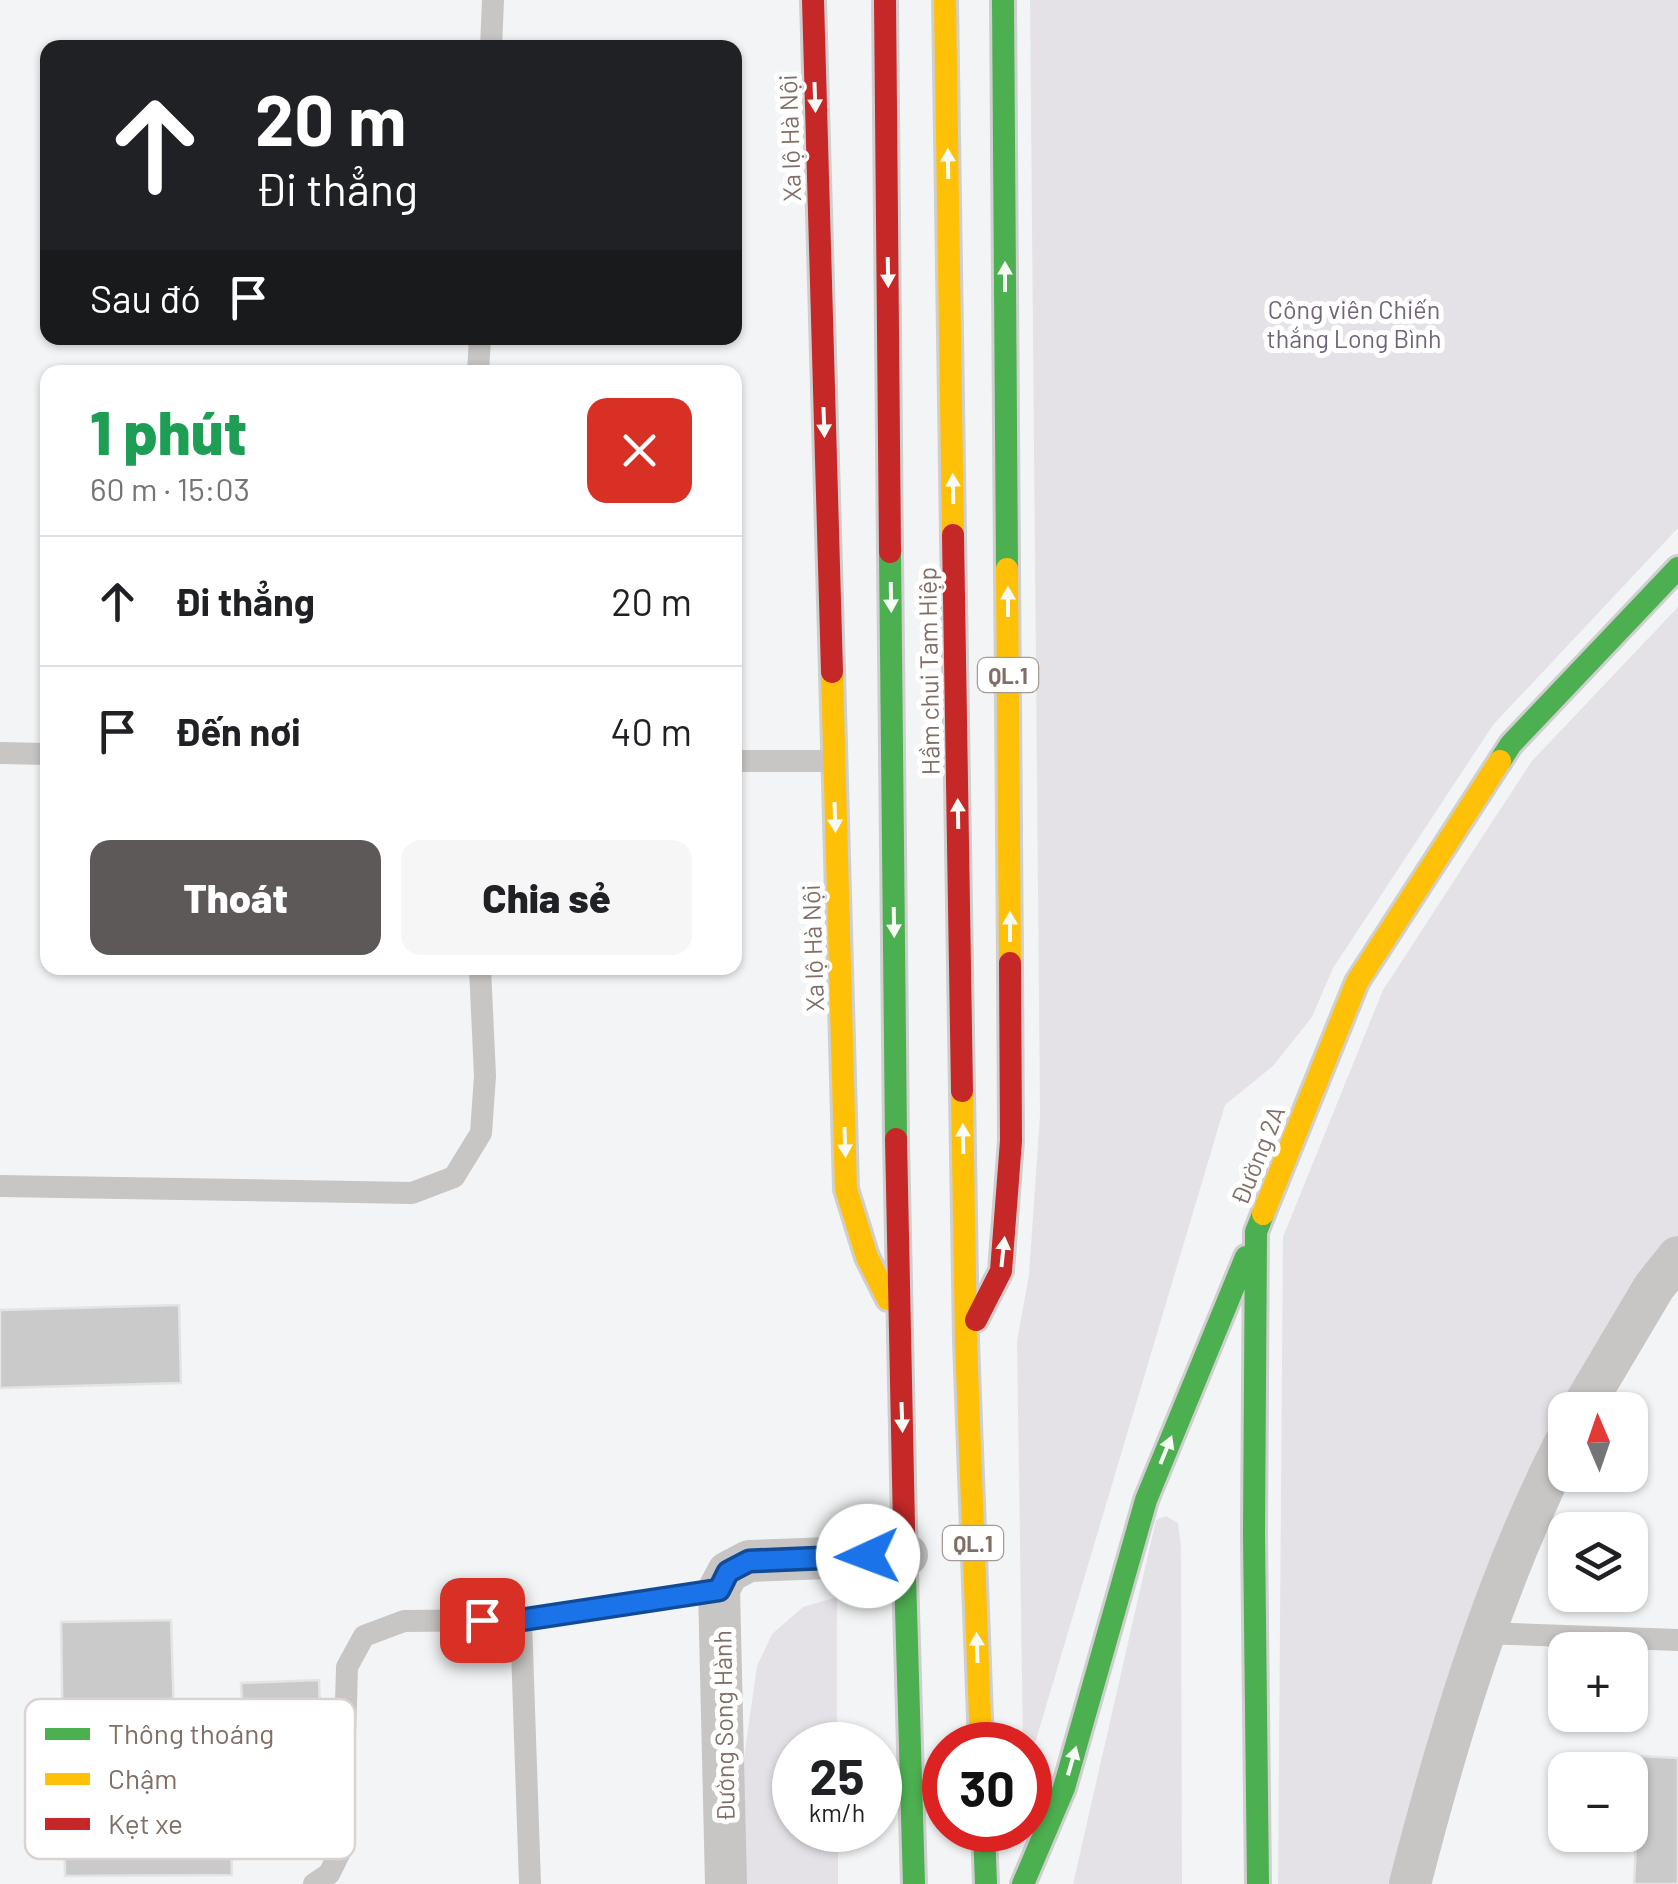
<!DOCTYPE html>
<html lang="vi">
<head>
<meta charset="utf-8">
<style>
  body { margin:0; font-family:Barlow,sans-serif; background:#f6f6f6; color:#202124; height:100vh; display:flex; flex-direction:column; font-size:38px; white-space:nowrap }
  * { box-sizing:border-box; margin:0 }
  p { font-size:32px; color:#757577 }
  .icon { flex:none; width:55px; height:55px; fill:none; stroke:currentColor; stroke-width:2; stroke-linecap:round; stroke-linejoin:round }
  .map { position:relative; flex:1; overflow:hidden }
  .panel { position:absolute; left:40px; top:365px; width:702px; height:610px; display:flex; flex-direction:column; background:#fff; border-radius:20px; box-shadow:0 2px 8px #0004 }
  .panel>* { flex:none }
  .banner { position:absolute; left:40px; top:40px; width:702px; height:305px; border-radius:20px; box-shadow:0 2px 8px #0004; background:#202124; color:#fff; overflow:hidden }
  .needle { width:65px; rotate:358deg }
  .controls { position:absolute; left:1548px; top:1392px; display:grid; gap:20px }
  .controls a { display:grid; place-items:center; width:100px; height:100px; border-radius:20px; background:#fff; box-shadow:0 2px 8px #0004; font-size:50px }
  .speed { position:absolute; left:772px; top:1722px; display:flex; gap:20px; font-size:50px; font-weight:700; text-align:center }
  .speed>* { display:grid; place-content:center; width:130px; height:130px; border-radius:50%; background:#fff; box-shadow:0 2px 8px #0004; line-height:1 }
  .speed small { font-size:25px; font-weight:400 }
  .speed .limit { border:15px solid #d22; background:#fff; color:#111 }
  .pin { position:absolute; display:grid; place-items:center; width:85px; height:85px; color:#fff; margin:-42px; border-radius:20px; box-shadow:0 5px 15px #0006 }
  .me { position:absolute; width:110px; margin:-55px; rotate:268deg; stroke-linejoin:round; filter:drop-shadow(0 0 8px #0008) }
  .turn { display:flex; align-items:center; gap:35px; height:210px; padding:0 50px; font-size:45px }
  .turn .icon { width:130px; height:130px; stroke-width:2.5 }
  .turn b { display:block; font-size:70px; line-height:85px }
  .then { display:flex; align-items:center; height:95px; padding:0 50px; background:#0003; gap:20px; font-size:38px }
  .round { display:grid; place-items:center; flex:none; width:105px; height:105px; border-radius:20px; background:#f6f6f6 }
  .overview { display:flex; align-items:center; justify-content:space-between; height:170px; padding:0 50px }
  h1 { font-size:60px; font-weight:800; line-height:75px; color:#1e9e55 }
  .primary-button { display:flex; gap:20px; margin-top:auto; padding:20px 50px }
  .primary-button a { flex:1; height:115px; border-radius:20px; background:#5e5959; color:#fff; font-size:40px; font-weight:800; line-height:115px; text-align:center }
  .primary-button a+a { background:#f6f6f6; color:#202124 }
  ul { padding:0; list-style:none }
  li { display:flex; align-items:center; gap:30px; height:130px; padding:0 50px; border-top:2px solid #e0e0e0 }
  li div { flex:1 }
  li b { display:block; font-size:38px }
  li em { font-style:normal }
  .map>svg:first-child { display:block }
  .green { fill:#e4e2e7 }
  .building { fill:#cbcaca; stroke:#e3e4e4; stroke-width:2.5 }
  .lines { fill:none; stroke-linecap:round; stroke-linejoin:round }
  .fast-casing { stroke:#d0cfcf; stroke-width:28 }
  .slow-casing { stroke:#d0cfcf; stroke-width:28 }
  .jam-casing { stroke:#d0cfcf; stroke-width:28 }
  .lane { stroke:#c7c6c5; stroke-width:22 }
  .street { stroke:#c7c6c5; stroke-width:42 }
  .fast { stroke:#4caf50; stroke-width:22 }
  .slow { stroke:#ffc107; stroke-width:22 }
  .jam { stroke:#c62828; stroke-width:22 }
  .oneway { fill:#f6fbf6 }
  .route-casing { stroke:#114b97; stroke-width:25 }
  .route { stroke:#1a73e8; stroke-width:18 }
  .labels { text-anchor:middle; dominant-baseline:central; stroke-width:10; stroke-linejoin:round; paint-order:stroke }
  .shield { fill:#fff; stroke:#a79a95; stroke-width:2.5 }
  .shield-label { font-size:22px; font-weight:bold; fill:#816f67 }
  .street-label { font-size:25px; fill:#816f67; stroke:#fff }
  .park-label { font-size:25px; fill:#726579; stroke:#fff }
  .key { fill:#fff; stroke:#d9d4d1; stroke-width:2.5 }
  .key-label { font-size:28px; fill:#816f67 }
</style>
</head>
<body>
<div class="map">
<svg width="1678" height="1884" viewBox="0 0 1678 1884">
  <rect width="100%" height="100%" fill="#f3f4f5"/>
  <path class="green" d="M 1030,0 L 1678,0 L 1678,528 L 1493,725 L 1333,968 L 1312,1017 L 1273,1066 L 1225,1105 L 1030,1760 L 1030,1745 L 1023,1745 L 1017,1341 L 1029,1275 L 1040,1115 Z
    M 1678,607 L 1678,1240 L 1565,1431 L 1400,1884 L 1278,1884 L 1283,1237 L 1383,990 L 1531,762 Z
    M 1166,1516 L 1178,1523 L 1181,1547 L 1182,1884 L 1073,1884 L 1156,1520 Z
    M 837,1597 L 837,1745 L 795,1745 L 795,1830 L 838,1830 L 838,1884 L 745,1884 L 741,1778 L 757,1666 L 772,1634 L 803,1607 Z"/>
  <path class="building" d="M 179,1305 L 181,1383 L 0,1388 L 0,1310 Z
    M 171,1620 L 175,1748 L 244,1743 L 241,1683 L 319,1680 L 325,1836 L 231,1839 L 232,1875 L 65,1876 L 61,1622 Z
    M 1640,1756 L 1678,1758 L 1678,1884 L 1634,1884 Z"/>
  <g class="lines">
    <defs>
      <path id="fast" d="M 1003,0 L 1007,569
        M 890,552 L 896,1139
        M 1500,761 L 1511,744 L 1678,568
        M 905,1575 L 914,1884
        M 984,1830 L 986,1884
        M 1023,1884 L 1064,1788 L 1146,1500 L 1246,1257
        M 1258,1884 L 1254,1534 L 1256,1232 L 1263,1214"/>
      <path id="slow" d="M 945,0 L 953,535
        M 1007,569 L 1010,963
        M 832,672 L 846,1189 L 867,1257 L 888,1299
        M 962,1091 L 966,1341 L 981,1745
        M 1263,1214 L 1357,982 L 1500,761"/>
      <path id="jam" d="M 813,0 L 832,672
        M 885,0 L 890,552
        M 953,535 L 962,1091
        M 896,1139 L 905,1575
        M 976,1320 L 1001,1271 L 1011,1141 L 1010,963"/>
    </defs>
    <use href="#fast" class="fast-casing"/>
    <use href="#slow" class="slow-casing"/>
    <use href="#jam" class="jam-casing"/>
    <path class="lane" d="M 491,48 L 493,0
      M 478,372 L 480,338
      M 0,753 L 48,754
      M 735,761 L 834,761
      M 0,1186 L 412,1193 L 454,1177 L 481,1133 L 485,1076 L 480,968
      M 1482,1633 L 1678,1640
      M 314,1884 L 329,1874 L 342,1848 L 347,1667 L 364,1636 L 404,1621 L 521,1620
      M 530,1884 L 521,1620 L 719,1589"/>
    <path class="street" d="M 1581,1410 L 1654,1287 L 1678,1257
      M 726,1884 L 719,1589 L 728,1572 L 749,1561 L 907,1555
      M 1410,1884 C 1449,1732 1494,1583 1565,1443"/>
    <use href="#fast" class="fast"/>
    <use href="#slow" class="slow"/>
    <use href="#jam" class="jam"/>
  </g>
  <defs><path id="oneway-solid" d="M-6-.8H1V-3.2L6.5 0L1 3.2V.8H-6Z" transform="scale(2.5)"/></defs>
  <g class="oneway">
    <use href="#oneway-solid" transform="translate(815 97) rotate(88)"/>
    <use href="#oneway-solid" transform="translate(948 164) rotate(-91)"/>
    <use href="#oneway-solid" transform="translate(888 272) rotate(89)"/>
    <use href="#oneway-solid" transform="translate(1005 277) rotate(-90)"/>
    <use href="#oneway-solid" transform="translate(824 422) rotate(88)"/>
    <use href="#oneway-solid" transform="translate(953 489) rotate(-91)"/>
    <use href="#oneway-solid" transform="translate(891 597) rotate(89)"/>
    <use href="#oneway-solid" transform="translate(1008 602) rotate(-90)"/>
    <use href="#oneway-solid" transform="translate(958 814) rotate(-91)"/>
    <use href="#oneway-solid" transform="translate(835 817) rotate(88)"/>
    <use href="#oneway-solid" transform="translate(894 922) rotate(89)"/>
    <use href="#oneway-solid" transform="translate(1010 927) rotate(-90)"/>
    <use href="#oneway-solid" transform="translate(963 1139) rotate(-91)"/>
    <use href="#oneway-solid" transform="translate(845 1142) rotate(88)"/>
    <use href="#oneway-solid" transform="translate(1003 1252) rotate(-84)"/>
    <use href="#oneway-solid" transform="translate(902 1417) rotate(88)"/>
    <use href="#oneway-solid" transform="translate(1166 1450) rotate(-68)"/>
    <use href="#oneway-solid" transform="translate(977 1648) rotate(-92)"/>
    <use href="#oneway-solid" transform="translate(1072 1761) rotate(-74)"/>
  </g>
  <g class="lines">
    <defs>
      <path id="route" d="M 482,1620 L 521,1620 L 719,1590 L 728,1572 L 749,1561 L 868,1556"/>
    </defs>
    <use href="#route" class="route-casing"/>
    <use href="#route" class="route"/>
  </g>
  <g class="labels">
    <g class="shield">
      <rect x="978" y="658" width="60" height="34" rx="8"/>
      <rect x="943" y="1526" width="60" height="34" rx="8"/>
    </g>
    <g class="shield-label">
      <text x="1008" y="675">QL.1</text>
      <text x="973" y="1543">QL.1</text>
    </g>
    <g class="street-label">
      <text transform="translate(789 138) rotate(-92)">Xa lộ Hà Nội</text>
      <text transform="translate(928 671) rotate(-91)">Hầm chui Tam Hiệp</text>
      <text transform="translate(812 948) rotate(-92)">Xa lộ Hà Nội</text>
      <text transform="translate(1257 1155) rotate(-68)">Đường 2A</text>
      <text transform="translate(723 1726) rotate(-91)">Đường Song Hành</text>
    </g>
    <g class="park-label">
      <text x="1354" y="309">Công viên Chiến<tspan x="1354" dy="29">thắng Long Bình</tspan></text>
    </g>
  </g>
  <rect x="25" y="1699" width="330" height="160" rx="15" class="key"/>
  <rect x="45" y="1728" width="45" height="12" fill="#4caf50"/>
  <rect x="45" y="1773" width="45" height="12" fill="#ffc107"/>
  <rect x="45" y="1818" width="45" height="12" fill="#c62828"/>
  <g class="key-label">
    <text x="108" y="1744">Thông thoáng</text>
    <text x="108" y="1789">Chậm</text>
    <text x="108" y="1834">Kẹt xe</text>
  </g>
</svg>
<div class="controls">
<a><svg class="needle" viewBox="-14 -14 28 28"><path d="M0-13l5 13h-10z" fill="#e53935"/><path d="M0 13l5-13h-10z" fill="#757577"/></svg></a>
<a><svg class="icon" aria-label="layers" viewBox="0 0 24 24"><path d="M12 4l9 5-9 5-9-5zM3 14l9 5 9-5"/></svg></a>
<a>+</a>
<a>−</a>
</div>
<div class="speed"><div>25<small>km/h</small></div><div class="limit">30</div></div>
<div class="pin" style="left:482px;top:1620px;background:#d93025"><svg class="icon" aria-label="arrive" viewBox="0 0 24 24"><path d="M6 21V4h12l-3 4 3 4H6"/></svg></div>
<svg class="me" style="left:868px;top:1556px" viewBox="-20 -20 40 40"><circle r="19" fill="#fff"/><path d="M0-13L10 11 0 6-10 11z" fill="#1a73e8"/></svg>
<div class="banner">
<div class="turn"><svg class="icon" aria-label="ahead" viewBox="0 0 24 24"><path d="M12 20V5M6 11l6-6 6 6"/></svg><div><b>20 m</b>Đi thẳng</div></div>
<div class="then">Sau đó<svg class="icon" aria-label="arrive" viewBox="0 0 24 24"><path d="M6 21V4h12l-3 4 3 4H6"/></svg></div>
</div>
<section class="panel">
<div class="overview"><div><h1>1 phút</h1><p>60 m · 15:03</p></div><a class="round" style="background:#d93025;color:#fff"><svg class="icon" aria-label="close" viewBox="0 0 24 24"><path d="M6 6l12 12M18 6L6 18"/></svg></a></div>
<ul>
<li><svg class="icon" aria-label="ahead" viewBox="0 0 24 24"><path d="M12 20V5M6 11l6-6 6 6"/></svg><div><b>Đi thẳng</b></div><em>20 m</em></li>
<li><svg class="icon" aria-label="arrive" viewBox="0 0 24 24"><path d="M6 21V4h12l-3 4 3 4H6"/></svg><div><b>Đến nơi</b></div><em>40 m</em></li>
</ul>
<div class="primary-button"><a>Thoát</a><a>Chia sẻ</a></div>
</section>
</div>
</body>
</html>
